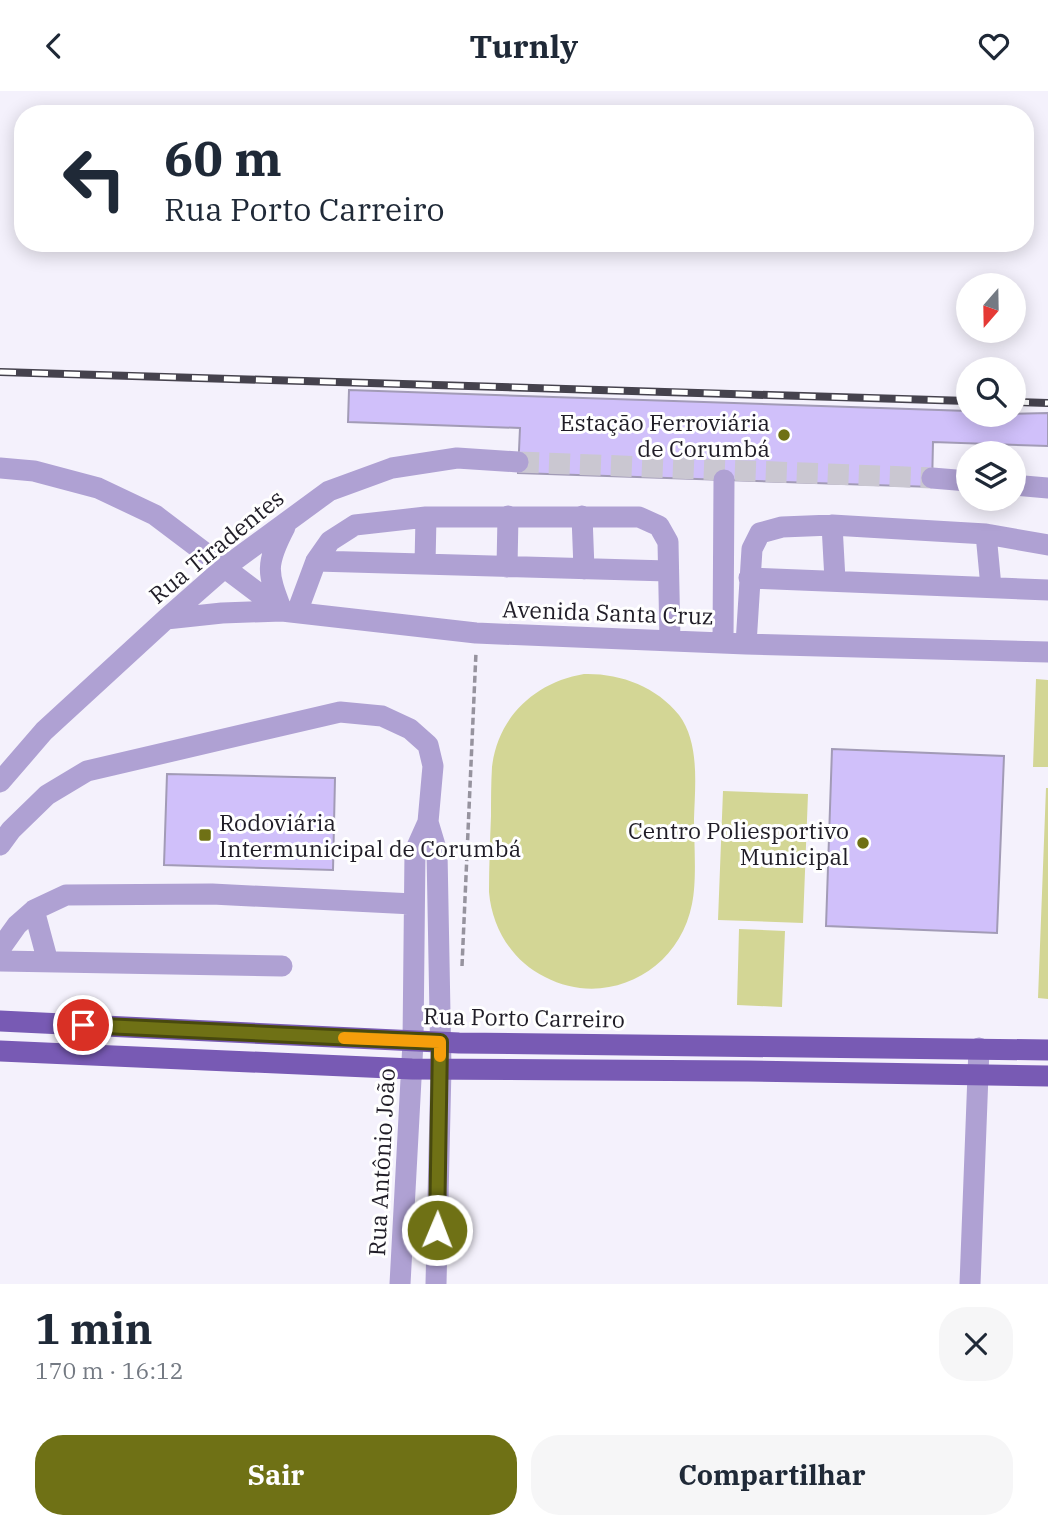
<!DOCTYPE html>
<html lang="pt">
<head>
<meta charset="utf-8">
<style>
  body { margin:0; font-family:"IBM Plex Serif",serif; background:#f6f6f7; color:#1f2937; height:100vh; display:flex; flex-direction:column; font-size:26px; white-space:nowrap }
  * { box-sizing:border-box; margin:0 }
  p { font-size:23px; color:#747a83 }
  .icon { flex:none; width:38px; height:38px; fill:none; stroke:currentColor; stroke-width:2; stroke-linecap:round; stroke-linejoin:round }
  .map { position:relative; height:1193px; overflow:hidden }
  .drawer { display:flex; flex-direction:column; background:#fff; flex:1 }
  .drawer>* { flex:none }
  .guide { position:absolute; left:14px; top:14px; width:1020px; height:147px; border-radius:28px; box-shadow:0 4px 18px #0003; background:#fff; color:#1f2937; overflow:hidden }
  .needle { width:46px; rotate:200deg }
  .controls { position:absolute; left:956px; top:182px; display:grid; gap:14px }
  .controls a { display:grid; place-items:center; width:70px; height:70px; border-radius:50%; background:#fff; box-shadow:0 4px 18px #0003; font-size:35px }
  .pin { position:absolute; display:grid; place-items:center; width:60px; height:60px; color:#fff; margin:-30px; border:4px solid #fff; border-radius:50%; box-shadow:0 2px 7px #0007 }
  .me { position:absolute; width:77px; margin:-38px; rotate:1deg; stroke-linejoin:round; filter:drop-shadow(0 0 5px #0008) }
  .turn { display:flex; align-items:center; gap:24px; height:147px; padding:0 35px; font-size:32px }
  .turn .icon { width:91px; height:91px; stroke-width:2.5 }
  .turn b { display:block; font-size:49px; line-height:60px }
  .round { display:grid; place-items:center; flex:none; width:74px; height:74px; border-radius:28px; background:#f6f6f7 }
  .summary { display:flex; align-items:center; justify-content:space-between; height:119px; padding:0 35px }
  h1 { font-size:42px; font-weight:700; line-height:52px }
  .button { display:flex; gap:14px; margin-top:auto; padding:14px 35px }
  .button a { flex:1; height:80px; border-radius:28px; background:#6f7115; color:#fff; font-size:28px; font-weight:700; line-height:80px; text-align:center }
  .button a+a { background:#f6f6f7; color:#1f2937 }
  header { display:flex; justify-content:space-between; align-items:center; height:91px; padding:0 35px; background:#fff; font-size:32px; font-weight:700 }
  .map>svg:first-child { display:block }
  .green { fill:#d3d695 }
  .building { fill:#d0c0fa; stroke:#a29bb6; stroke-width:2 }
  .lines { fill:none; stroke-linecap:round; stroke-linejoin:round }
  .minor-tunnel { stroke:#cac7d1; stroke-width:21; stroke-dasharray:21 10; stroke-linecap:butt }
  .path { stroke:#96939e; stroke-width:3.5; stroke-dasharray:7 3.5; stroke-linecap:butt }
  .minor { stroke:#afa1d3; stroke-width:21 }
  .major { stroke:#785ab4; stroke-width:21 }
  .rail-casing { stroke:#45424d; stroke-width:8 }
  .rail { stroke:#fff; stroke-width:5; stroke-dasharray:16; stroke-linecap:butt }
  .route-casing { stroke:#48490e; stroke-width:18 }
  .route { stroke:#6f7115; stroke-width:12 }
  .slow { stroke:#f59e0b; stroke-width:12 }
  .poi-dot { fill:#6f7115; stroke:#fff; stroke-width:2.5 }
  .labels { text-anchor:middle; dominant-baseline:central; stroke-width:6; stroke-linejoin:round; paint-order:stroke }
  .poi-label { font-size:23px; fill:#201d27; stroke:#fff; text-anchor:end }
  .street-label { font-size:23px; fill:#201d27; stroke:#fff }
</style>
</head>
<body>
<header><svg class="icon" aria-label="back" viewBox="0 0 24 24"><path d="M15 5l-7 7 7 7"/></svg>Turnly<svg class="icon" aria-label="heart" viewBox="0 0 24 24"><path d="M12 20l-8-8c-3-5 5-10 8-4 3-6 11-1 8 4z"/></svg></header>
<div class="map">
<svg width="1048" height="1193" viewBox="0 0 1048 1193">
  <rect width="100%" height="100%" fill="#f4f1fc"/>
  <path class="green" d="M 584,583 C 619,582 656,595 679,624 C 700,652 695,695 694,728 C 694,753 697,789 692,813 C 679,881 606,918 545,886 C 512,870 492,837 489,801 C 489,776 490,751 491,725 C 491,709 491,692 492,676 C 498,625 536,591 584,583 Z
    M 1036,588 L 1048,589 L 1048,676 L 1033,676 Z
    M 1046,697 L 1048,697 L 1048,908 L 1038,907 Z
    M 723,700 L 808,703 L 803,832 L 718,829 Z
    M 739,838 L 785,840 L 782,916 L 737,914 Z"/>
  <path class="building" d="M 349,299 L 968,320 L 968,324 L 1048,322 L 1048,355 L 933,351 L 932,396 L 518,382 L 520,337 L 348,331 Z
    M 832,658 L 1004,665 L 997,842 L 826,835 Z
    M 167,683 L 335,687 L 333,779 L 164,774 Z"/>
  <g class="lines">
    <path class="minor-tunnel" d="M 518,371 L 932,387"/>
    <path class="path" d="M 462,875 L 476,561"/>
    <path class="minor" d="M 0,377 L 34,380 L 98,397 L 155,424 L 282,520
      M 932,387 L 968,390
      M 1013,394 L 1048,397
      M 582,425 L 584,478
      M 832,434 L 835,489
      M 986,443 L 991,496
      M 316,470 L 668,480
      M 425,473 L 426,426
      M 507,476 L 508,425
      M 749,487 L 1048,499
      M 282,520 C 267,481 265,474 285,436
      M 297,521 L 316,470 L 330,450 L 355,434 L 426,426 L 639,426 L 659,435 L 668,451 L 670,550
      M 166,528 L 222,522 L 282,520 L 476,542 L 746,553 L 1048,561
      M 723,552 L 724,389
      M 746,553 L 752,458 L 760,442 L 782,436 L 832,434 L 986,443 L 1048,454
      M 0,691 L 44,640 L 166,528 L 224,477 L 329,400 L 392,377 L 457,367 L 518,371
      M 428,731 L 437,761 L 441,977 L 436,1193
      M 0,754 L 11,739 L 47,704 L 87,680 L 340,621 L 382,625 L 410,638 L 428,654 L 433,675 L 428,731 L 415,760 L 413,951 L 400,1193
      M 34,819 L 48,871
      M 0,858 L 17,834 L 34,819 L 66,804 L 212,803 L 413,813
      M 0,870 L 282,875
      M 970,1193 L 979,957"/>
    <path class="major" d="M 0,930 L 459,952 L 1048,959
      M 0,960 L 412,978 L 748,980 L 1048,985"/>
    <defs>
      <path id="rail" d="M 0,281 L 968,310
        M 1013,311 L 1048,312"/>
    </defs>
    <use href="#rail" class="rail-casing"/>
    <use href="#rail" class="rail"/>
  </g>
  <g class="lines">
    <defs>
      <path id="route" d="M 83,934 L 440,951 L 437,1139"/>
    </defs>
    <use href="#route" class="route-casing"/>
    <use href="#route" class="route"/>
    <path class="slow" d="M 344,947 L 440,951 L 440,965"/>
  </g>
  <g class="poi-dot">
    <circle cx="784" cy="344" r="7"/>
    <rect x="198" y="737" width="14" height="14" rx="3.5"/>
    <circle cx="863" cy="752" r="7"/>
  </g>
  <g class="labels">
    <g class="poi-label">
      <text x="770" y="331">Estação Ferroviária<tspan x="770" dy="26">de Corumbá</tspan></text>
      <text x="219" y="731" text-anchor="start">Rodoviária<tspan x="219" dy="26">Intermunicipal de Corumbá</tspan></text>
      <text x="849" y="739">Centro Poliesportivo<tspan x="849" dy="26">Municipal</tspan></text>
    </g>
    <g class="street-label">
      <text transform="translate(216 455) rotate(-39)">Rua Tiradentes</text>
      <text transform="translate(608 521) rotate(2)">Avenida Santa Cruz</text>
      <text transform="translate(524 926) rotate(1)">Rua Porto Carreiro</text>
      <text transform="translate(381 1071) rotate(-87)">Rua Antônio João</text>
    </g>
  </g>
</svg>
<div class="controls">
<a><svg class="needle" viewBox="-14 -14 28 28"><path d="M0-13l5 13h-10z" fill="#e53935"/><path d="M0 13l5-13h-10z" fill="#747a83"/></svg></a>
<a><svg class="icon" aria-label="search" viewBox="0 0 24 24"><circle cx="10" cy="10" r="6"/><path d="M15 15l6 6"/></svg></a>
<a><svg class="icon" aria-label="layers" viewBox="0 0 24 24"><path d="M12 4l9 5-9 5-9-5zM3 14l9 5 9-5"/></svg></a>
</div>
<div class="pin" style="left:83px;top:934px;background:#d93025"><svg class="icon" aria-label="arrive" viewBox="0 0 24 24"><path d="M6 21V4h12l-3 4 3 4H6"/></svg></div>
<svg class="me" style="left:437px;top:1139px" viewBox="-20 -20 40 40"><circle r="17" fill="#6f7115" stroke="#fff" stroke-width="3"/><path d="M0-11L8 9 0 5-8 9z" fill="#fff"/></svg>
<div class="guide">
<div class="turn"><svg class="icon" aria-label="left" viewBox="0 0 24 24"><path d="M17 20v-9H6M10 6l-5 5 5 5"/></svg><div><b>60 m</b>Rua Porto Carreiro</div></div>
</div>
</div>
<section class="drawer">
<div class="summary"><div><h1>1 min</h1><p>170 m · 16:12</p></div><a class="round"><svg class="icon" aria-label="close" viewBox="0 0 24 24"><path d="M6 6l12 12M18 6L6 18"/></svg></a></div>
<div class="button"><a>Sair</a><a>Compartilhar</a></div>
</section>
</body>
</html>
